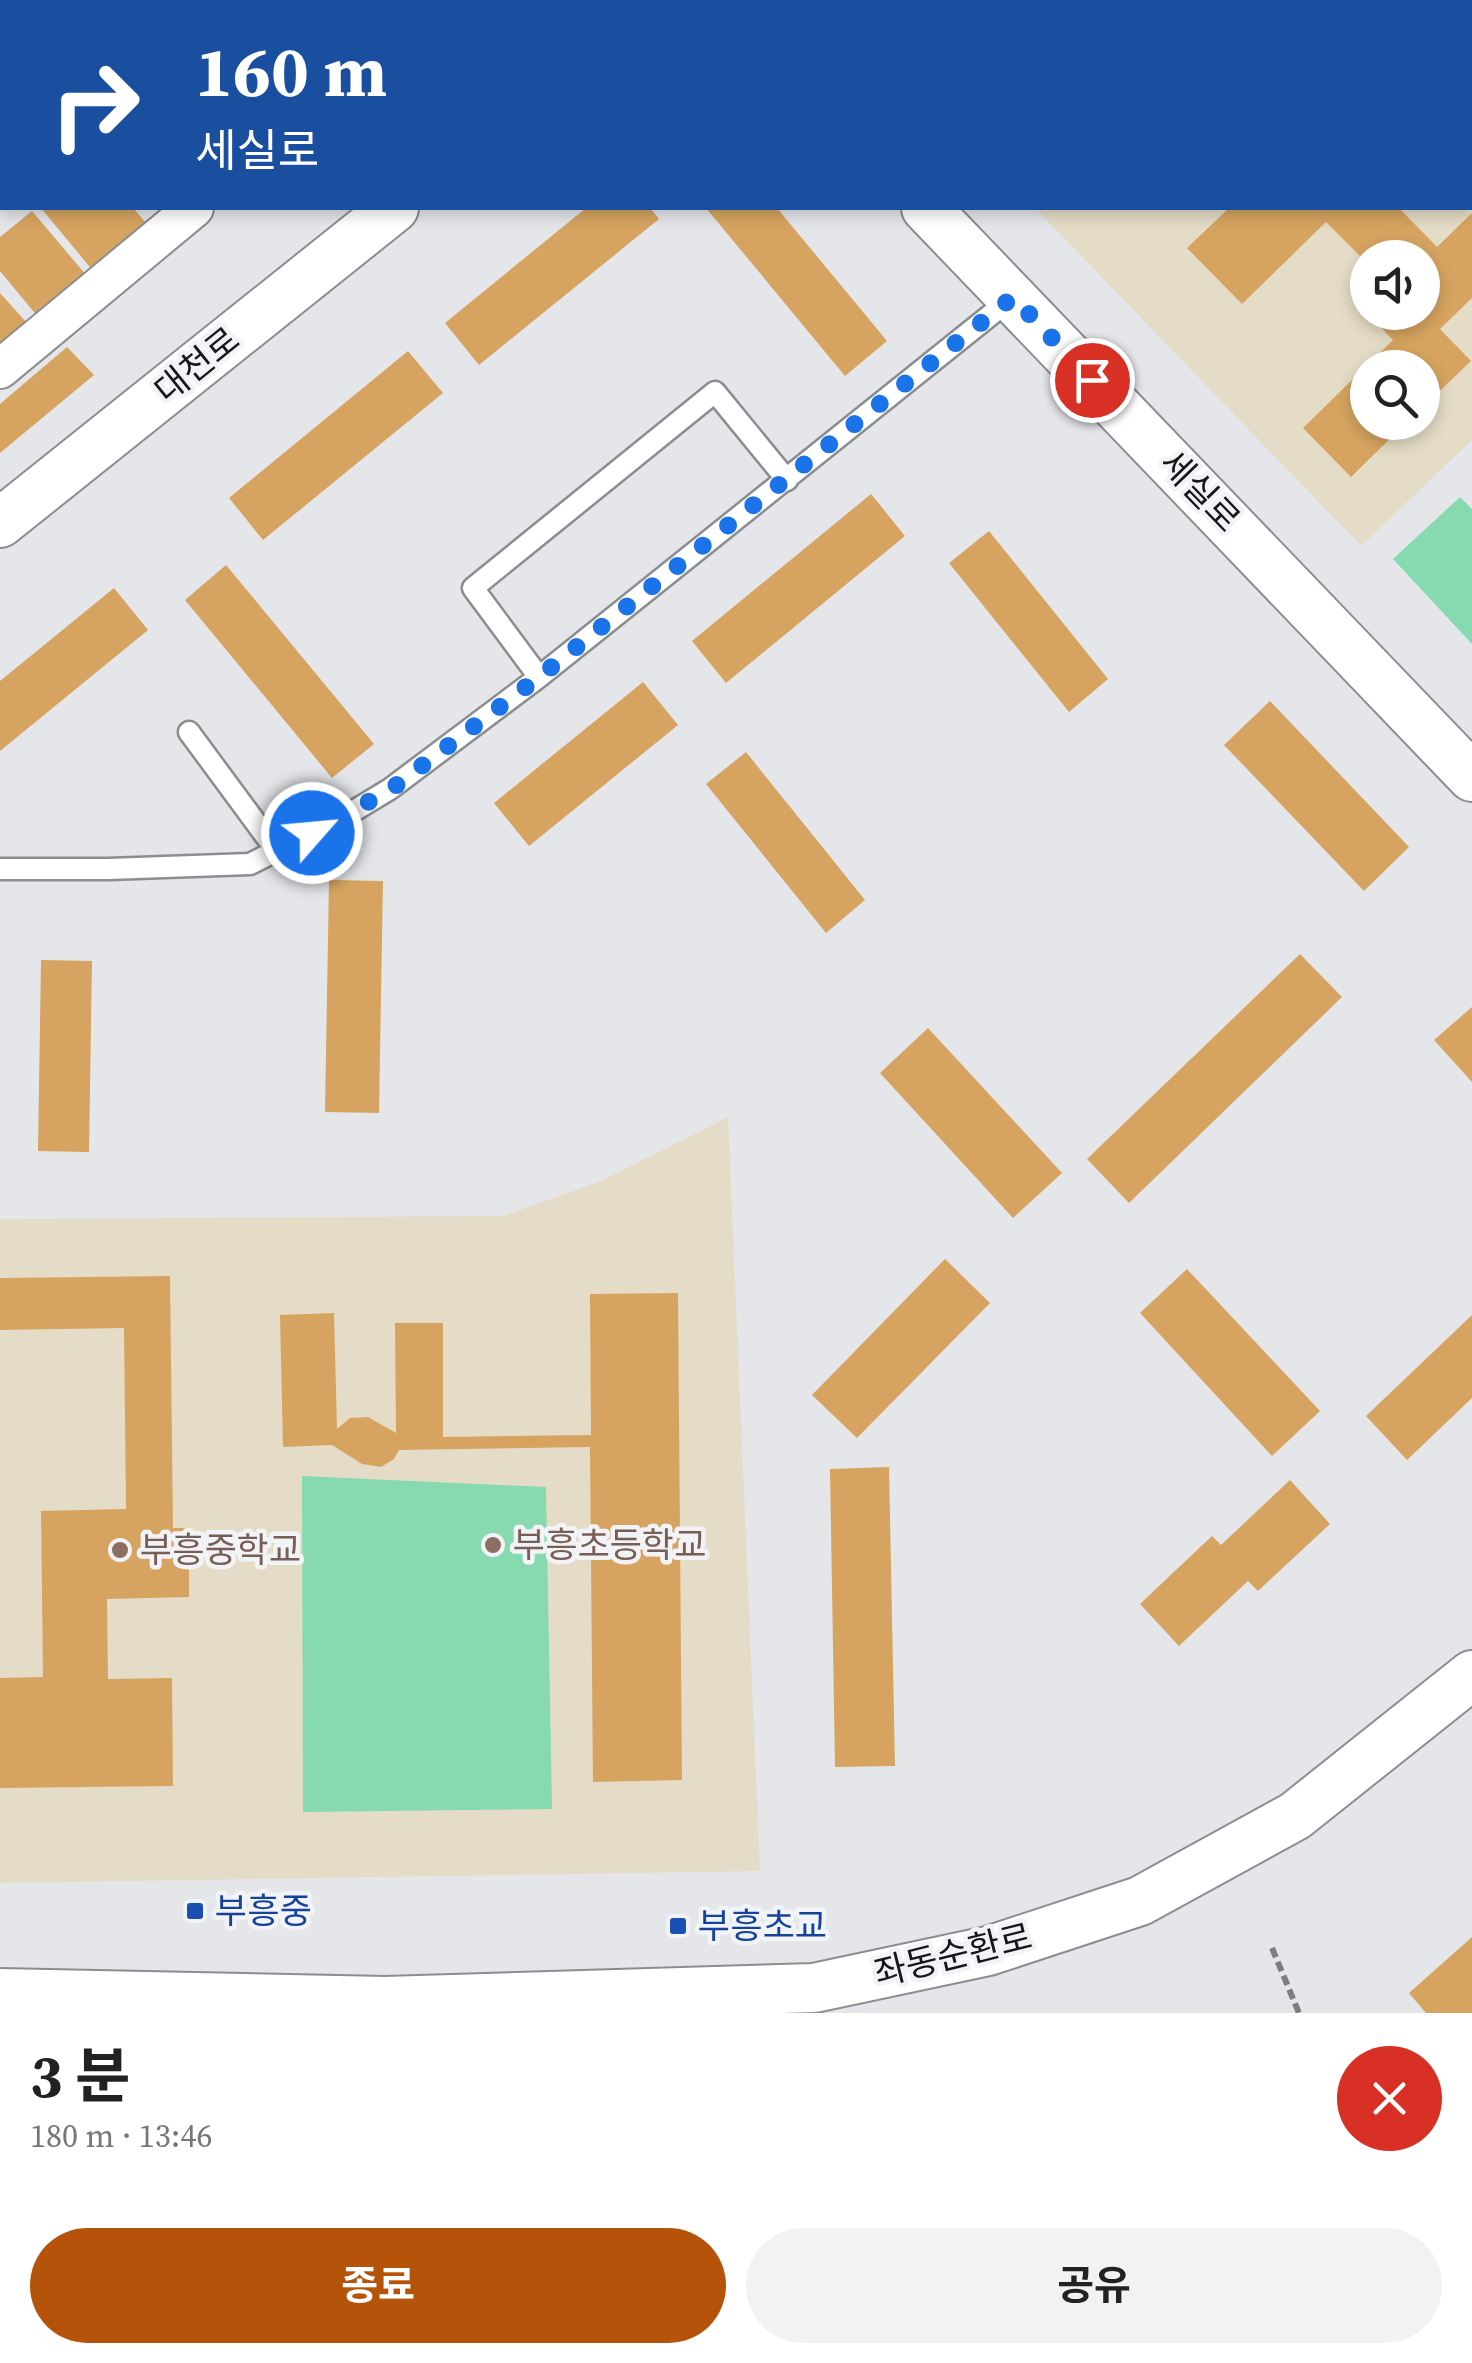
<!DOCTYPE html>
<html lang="ko">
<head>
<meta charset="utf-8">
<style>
  body { margin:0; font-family:"Source Serif 4","Noto Sans KR",serif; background:#f2f2f2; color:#222; height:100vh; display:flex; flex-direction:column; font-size:38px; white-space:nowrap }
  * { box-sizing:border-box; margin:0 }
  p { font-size:32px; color:#767676 }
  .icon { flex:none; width:55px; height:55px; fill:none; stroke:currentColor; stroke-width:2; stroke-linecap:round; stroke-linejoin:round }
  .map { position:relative; height:2013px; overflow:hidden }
  .panel { display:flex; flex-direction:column; background:#fff; flex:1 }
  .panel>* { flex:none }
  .hud { position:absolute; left:0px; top:0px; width:1472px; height:210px; box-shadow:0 5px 15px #0003; background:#1a4fa0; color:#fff; overflow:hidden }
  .buttons { position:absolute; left:1350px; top:240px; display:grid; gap:20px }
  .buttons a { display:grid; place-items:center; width:90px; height:90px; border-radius:50%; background:#fff; box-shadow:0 5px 15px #0003; font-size:50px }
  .pin { position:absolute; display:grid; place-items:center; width:85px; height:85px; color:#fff; margin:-42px; border:5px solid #fff; border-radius:50%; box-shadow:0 2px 10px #0007 }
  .me { position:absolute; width:110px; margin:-55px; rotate:63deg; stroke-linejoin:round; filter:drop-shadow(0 0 8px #0008) }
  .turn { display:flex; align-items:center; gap:35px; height:210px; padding:0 30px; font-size:45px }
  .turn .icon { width:130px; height:130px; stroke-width:2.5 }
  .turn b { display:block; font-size:70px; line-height:85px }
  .round { display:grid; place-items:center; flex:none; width:105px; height:105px; border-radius:52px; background:#f2f2f2 }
  .summary { display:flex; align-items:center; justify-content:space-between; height:170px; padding:0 30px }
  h1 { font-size:60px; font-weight:700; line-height:75px }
  .button { display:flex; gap:20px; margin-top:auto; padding:20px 30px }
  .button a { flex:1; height:115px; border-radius:60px; background:#b45309; color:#fff; font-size:40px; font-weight:700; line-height:115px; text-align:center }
  .button a+a { background:#f2f2f2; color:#222 }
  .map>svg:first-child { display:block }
  .education { fill:#e4dcc6; fill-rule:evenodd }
  .green { fill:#87daaf }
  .building { fill:#d6a460 }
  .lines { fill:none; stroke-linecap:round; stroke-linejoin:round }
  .service-casing { stroke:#8c8d91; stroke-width:25 }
  .minor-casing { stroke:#8c8d91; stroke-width:42 }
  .tertiary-casing { stroke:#8c8d91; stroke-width:52 }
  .path { stroke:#7d7e81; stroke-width:6; stroke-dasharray:10 5; stroke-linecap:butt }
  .service { stroke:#fff; stroke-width:20 }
  .minor { stroke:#fff; stroke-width:38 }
  .tertiary { stroke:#fff; stroke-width:48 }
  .route { stroke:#1a73e8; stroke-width:18; stroke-dasharray:0 32.4 }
  .education-dot { fill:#8d6e63; stroke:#f1f3f7; stroke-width:4 }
  .transit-dot { fill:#1a4fb4; stroke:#f1f3f7; stroke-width:4 }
  .labels { text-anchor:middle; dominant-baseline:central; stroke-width:9; stroke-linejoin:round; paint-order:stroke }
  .street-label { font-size:35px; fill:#171719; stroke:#f1f3f7 }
  .education-label { font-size:35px; fill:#785e54; stroke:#f1f3f7; text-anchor:start }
  .transit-label { font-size:35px; fill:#164399; stroke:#f1f3f7; text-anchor:start }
</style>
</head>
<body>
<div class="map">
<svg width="1472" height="2013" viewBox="0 0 1472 2013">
  <rect width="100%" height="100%" fill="#e4e6ea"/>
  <path class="education" d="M 1117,0 L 1472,0 L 1472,440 L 1361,546 L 1035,208 L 1470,208 L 1470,2 L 1114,2 ZM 1368,258 L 1422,258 L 1422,312 L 1368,312 ZM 1368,368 L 1422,368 L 1422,422 L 1368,422 Z
    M 728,1117 L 760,1871 L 0,1883 L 0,1219 L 503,1216 L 601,1181 Z"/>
  <path class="green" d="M 848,0 L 1117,0 L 1114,2 Z
    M 1252,0 L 1472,0 L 1472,149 L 1470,151 L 1470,2 Z
    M 1460,497 L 1472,509 L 1472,644 L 1393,559 Z
    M 302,1476 L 546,1487 L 552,1809 L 303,1812 Z"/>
  <path class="building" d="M 41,208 L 133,208 L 149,226 L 94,272 Z
    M 586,208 L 650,208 L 659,219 L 479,365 L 445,323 Z
    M 706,208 L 777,208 L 887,341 L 845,376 Z
    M 1229,208 L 1399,208 L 1437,247 L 1472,213 L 1472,298 L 1440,329 L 1471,361 L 1422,408 L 1422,368 L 1368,368 L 1368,422 L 1407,422 L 1351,477 L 1303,428 L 1393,340 L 1363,309 L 1368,305 L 1368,312 L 1422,312 L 1422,258 L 1368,258 L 1368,264 L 1326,222 L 1242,304 L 1187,248 Z
    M 32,211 L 87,276 L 38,317 L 0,271 L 0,237 Z
    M 0,293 L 27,323 L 0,348 Z
    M 67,347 L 94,375 L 0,453 L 0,404 Z
    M 408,351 L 443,393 L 263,540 L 229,498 Z
    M 871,494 L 905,536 L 726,683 L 692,641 Z
    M 989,531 L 1108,679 L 1069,712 L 949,563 Z
    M 226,565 L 374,744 L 332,778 L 185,600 Z
    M 114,588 L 148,630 L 0,751 L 0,681 Z
    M 643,682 L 678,725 L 529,846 L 494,803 Z
    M 1270,701 L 1409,847 L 1364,891 L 1224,745 Z
    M 746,752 L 865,900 L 826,933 L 706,784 Z
    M 329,880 L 383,881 L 379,1113 L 325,1112 Z
    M 1300,954 L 1342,997 L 1129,1203 L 1087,1159 Z
    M 41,960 L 92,961 L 89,1152 L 38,1151 Z
    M 1472,1007 L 1472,1082 L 1434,1040 Z
    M 928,1028 L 1062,1173 L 1013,1218 L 880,1073 Z
    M 945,1259 L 990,1303 L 857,1438 L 812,1395 Z
    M 1187,1269 L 1320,1411 L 1272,1456 L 1140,1313 Z
    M 170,1276 L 173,1528 L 189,1528 L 189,1597 L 107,1599 L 108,1679 L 172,1678 L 173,1786 L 0,1788 L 0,1678 L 43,1677 L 41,1511 L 126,1509 L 124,1328 L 0,1330 L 0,1278 Z
    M 678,1293 L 682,1780 L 593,1782 L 590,1447 L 399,1450 L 394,1459 L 381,1467 L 362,1464 L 332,1445 L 283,1447 L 280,1315 L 334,1313 L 337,1429 L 350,1418 L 368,1417 L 396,1433 L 395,1323 L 443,1323 L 443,1437 L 591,1435 L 590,1294 Z
    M 1472,1315 L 1472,1398 L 1407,1460 L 1366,1416 Z
    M 889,1467 L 895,1766 L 835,1767 L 830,1469 Z
    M 1290,1480 L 1330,1524 L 1258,1591 L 1248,1581 L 1179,1646 L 1140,1604 L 1212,1536 L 1221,1545 Z
    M 1472,1937 L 1472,2013 L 1426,2013 L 1409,1993 Z"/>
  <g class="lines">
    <defs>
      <path id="service" d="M 539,677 L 473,588 L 715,392 L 787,480
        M 189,732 L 276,850
        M 0,869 L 108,869 L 250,864 L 347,815 L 390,789 L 539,677 L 1013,297"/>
      <path id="minor" d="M 0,99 L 2,100
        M 0,369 L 194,208"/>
      <path id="tertiary" d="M 726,0 L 728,2
        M 645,2 L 648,0
        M 926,208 L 1472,777
        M 0,523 L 394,208
        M 0,1993 L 385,2001 L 814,1988 L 988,1951 L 1140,1901 L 1295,1816 L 1472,1675"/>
    </defs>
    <use href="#service" class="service-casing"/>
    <use href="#minor" class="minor-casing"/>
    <use href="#tertiary" class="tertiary-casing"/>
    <path class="path" d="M 1272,1948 L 1299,2013"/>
    <use href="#service" class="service"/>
    <use href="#minor" class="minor"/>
    <use href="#tertiary" class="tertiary"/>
  </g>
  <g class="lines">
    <path class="route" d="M 312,833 L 390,790 L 539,677 L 1013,297 L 1092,380"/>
  </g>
  <g class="education-dot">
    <circle cx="493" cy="1545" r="10"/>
    <circle cx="120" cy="1550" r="10"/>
  </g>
  <g class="transit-dot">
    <rect x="185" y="1901" width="20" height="20" rx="5"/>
    <rect x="668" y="1916" width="20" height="20" rx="5"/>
  </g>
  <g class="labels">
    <g class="street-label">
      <text transform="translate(197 365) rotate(-39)">대천로</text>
      <text transform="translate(1200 491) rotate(46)">세실로</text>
      <text transform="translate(953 1955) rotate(-14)">좌동순환로</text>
    </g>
    <g class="education-label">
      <text x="513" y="1545">부흥초등학교</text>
      <text x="140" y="1550">부흥중학교</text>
    </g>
    <g class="transit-label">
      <text x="215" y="1911">부흥중</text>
      <text x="698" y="1926">부흥초교</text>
    </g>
  </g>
</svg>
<div class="buttons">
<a><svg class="icon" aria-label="sound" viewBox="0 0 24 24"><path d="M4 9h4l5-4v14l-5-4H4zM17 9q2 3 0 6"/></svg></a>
<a><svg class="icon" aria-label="search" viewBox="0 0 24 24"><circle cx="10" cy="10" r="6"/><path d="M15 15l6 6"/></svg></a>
</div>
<div class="pin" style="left:1092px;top:380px;background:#d93025"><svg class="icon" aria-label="arrive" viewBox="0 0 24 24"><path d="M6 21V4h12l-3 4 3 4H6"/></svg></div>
<svg class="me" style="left:312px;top:833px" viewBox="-20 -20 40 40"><circle r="17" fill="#1a73e8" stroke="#fff" stroke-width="3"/><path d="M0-11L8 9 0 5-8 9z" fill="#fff"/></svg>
<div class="hud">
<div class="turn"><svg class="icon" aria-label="right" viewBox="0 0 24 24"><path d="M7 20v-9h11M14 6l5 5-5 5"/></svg><div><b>160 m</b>세실로</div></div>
</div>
</div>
<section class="panel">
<div class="summary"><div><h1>3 분</h1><p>180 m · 13:46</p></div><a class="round" style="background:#d93025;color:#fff"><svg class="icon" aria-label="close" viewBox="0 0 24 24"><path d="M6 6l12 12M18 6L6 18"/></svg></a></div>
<div class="button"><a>종료</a><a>공유</a></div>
</section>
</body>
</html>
